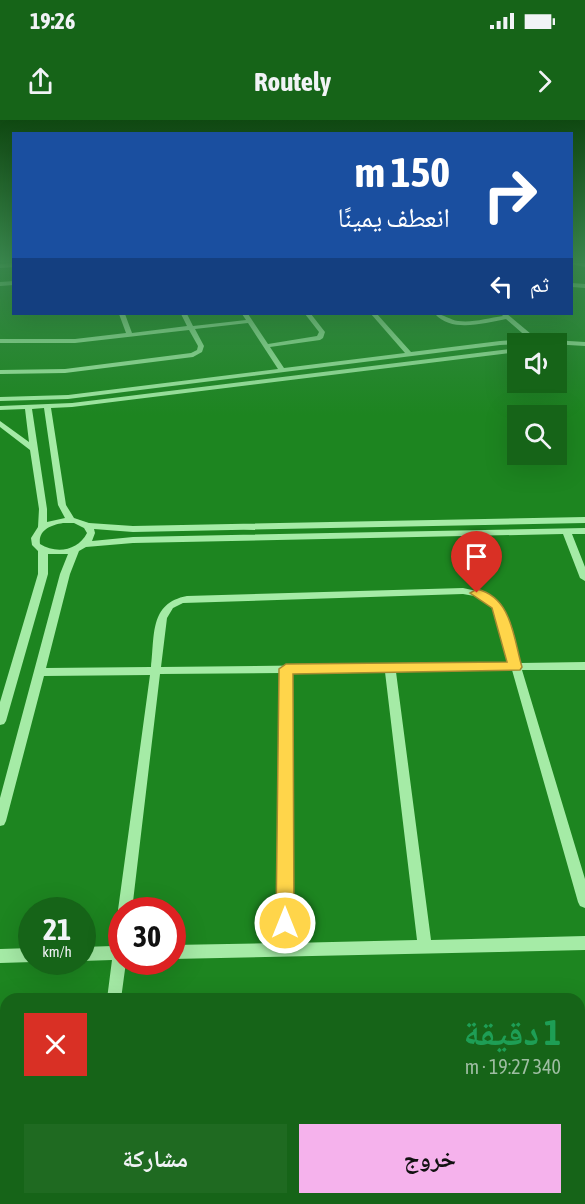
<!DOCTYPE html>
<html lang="ar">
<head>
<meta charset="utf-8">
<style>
  body { margin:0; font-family:"Asap Condensed","Noto Naskh Arabic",sans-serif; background:#1f6a21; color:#f1f3f6; direction:rtl; height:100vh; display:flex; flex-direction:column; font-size:22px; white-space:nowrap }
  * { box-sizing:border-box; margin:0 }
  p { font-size:20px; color:#9ebda2 }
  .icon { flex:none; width:33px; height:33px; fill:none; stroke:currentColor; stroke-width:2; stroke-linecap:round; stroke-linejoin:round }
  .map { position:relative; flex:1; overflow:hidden; direction:ltr }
  .details { position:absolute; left:0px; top:873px; width:585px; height:212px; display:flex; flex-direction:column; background:#166418; border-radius:18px 18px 0 0; box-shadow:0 6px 24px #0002; direction:rtl }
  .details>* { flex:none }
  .guide { position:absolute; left:12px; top:12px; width:561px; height:183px; border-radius:0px; box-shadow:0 6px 24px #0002; direction:rtl; background:#1a4fa0; color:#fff; overflow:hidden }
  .fabs { position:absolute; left:507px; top:213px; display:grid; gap:12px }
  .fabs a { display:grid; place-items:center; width:60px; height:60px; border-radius:0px; background:#166418; box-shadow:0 6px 24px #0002; font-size:30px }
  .speed { position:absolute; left:18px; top:777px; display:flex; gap:12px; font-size:30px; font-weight:700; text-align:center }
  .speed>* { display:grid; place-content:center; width:78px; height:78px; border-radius:50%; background:#166418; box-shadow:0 6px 24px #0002; line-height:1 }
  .speed small { font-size:15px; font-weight:400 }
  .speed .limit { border:9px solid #d22; background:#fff; color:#111 }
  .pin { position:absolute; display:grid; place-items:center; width:51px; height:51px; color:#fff; margin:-62px -26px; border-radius:50% 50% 50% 0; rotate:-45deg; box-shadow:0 0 6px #0007 }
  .pin .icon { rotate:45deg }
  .me { position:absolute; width:66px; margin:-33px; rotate:0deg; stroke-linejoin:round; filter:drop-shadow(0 0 4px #0008) }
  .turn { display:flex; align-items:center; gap:21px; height:126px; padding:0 24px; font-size:27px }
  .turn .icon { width:78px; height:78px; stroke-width:2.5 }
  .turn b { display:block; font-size:42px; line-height:51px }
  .then { display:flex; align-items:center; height:57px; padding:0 24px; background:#0003; gap:12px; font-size:22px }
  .round { display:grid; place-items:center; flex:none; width:63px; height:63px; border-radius:0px; background:#1f6a21 }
  .summary { display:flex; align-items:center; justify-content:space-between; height:102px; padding:0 24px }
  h1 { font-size:36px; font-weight:700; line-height:45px; color:#1e9e55 }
  .action { display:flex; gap:12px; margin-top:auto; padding:12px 24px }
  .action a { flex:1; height:69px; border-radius:0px; background:#f5b2ec; color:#111; font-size:24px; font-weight:700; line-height:69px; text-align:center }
  .action a+a { background:#1f6a21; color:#f1f3f6 }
  .status { display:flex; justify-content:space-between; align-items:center; height:42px; padding:0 30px; background:#166418; direction:ltr }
  .status svg { height:16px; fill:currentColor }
  header { display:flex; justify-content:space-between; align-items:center; height:78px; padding:0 24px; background:#166418; font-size:27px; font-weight:700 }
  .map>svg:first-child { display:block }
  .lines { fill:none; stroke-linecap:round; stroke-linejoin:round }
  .minor { fill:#a5eba6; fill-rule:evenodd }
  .route { fill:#ffd54a; stroke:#a68a30; stroke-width:1.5 }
</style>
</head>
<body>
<div class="status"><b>19:26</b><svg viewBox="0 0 49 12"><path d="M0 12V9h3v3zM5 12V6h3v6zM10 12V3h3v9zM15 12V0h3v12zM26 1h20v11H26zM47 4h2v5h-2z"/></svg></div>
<header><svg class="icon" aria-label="forward" viewBox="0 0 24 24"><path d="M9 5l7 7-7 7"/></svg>Routely<svg class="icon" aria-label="share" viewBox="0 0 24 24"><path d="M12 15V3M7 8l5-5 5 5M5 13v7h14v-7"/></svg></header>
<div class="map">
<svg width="585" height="1084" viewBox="0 0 585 1084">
  <rect width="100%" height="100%" fill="#1d8520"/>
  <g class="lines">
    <path class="minor" d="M 14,143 L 14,147 L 0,148 L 0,144 Z
      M 572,143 L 585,143 L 585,147 L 572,144 Z
      M 14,161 L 14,165 L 0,166 L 0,162 Z
      M 572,163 L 585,164 L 585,168 L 572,167 Z
      M 119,194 L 125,194 L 132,213 L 187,206 L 181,194 L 187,194 L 193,206 L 246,200 L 242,194 L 248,194 L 268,224 L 317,216 L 319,212 L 305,194 L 311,194 L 325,212 L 323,218 L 320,220 L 270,227 L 284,248 L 405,233 L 371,194 L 377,194 L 411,232 L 500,221 L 529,219 L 506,199 C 484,203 452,213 435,194 C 444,194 450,200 458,201 C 473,203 488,198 503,196 L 501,194 L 507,194 L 537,219 L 585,222 L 585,226 L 535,223 L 500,225 L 68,279 L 0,281 L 0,277 L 68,275 L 278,249 L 248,203 L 195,209 L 204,226 L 202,232 L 193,237 L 65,253 L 0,254 L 0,250 L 65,249 L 191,233 L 197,230 L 198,226 L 189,210 L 75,223 L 0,223 L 0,219 L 75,219 L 126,213 Z
      M 518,228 L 518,232 L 72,287 L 51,288 L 66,385 L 74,398 L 89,403 L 133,406 L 585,397 L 585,403 L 133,412 L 94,409 L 95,413 L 92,421 L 133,417 L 585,408 L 585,414 L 572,414 L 585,447 L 585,461 L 580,458 L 563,414 L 133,423 L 86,427 L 79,431 L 70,454 L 46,548 L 151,547 C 155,516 149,483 187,476 L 463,468 L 486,473 L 501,484 L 520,543 L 585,542 L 585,550 L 522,550 L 585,759 L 585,788 L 580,786 L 578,782 L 512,550 L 396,552 L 431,820 L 585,816 L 585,830 L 172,839 L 172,825 L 276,823 L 281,553 L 160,554 L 132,790 L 122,790 L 122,795 L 118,790 L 150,555 L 44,556 L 6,701 L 4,705 L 0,706 L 0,678 L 60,454 L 68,434 L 48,434 L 48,454 L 6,601 L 4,604 L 0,605 L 0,582 L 38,454 L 38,431 L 32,425 L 31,418 L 38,407 L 39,389 L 30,330 L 0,307 L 0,301 L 29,322 L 25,289 L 0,290 L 0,286 L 72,283 ZM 44,288 L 58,385 L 65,398 L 47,402 L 47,389 L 32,289 ZM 63,403 L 74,403 L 84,408 L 87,413 C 78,431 56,434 40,424 C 38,410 51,405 63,403 ZM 463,474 L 480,477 L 494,487 L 510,543 L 161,547 L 167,498 L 173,488 L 183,483 ZM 385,552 L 417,820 L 290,823 L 291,553 Z
      M 122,809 L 122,842 L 126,842 L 121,879 L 107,879 L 112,840 L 82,841 L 82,827 L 113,826 L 117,810 Z
      M 32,828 L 33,842 L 0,843 L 0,829 Z
      M 585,983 L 585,999 L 579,1000 L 579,984 Z"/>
  </g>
  <linearGradient id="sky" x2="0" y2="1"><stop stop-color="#104912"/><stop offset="0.48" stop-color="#3a894e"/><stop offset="1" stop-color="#3a894e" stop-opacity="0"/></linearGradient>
  <rect width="585" height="295" fill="url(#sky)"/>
  <path class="route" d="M 477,469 C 512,478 513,516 522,547 L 520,550 L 293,554 L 294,803 L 291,809 L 285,811 L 278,809 L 276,803 L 279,549 L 286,544 L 507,542 L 492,488 L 470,473 Z"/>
</svg>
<div class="fabs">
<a><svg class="icon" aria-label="sound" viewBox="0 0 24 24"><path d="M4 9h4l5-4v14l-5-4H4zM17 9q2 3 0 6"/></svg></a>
<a><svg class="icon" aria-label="search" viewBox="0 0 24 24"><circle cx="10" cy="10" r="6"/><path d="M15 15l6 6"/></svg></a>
</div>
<div class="speed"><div>21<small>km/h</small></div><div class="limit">30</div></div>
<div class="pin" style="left:477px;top:473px;background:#d93025"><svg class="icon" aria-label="arrive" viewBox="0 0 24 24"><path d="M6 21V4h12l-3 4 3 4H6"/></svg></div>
<svg class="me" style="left:285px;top:803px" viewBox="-20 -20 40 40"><circle r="17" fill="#ffd54a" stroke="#fff" stroke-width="3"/><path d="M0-11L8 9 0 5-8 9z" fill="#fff"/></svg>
<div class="guide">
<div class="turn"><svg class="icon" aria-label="right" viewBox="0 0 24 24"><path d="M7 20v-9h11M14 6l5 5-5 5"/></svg><div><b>150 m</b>انعطف يمينًا</div></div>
<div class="then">ثم<svg class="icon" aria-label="left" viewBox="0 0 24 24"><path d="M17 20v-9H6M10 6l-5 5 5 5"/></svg></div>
</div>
<section class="details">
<div class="summary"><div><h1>1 دقيقة</h1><p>340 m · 19:27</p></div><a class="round" style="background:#d93025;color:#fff"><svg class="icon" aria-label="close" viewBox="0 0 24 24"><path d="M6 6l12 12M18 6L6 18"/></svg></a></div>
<div class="action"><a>خروج</a><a>مشاركة</a></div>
</section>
</div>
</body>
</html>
